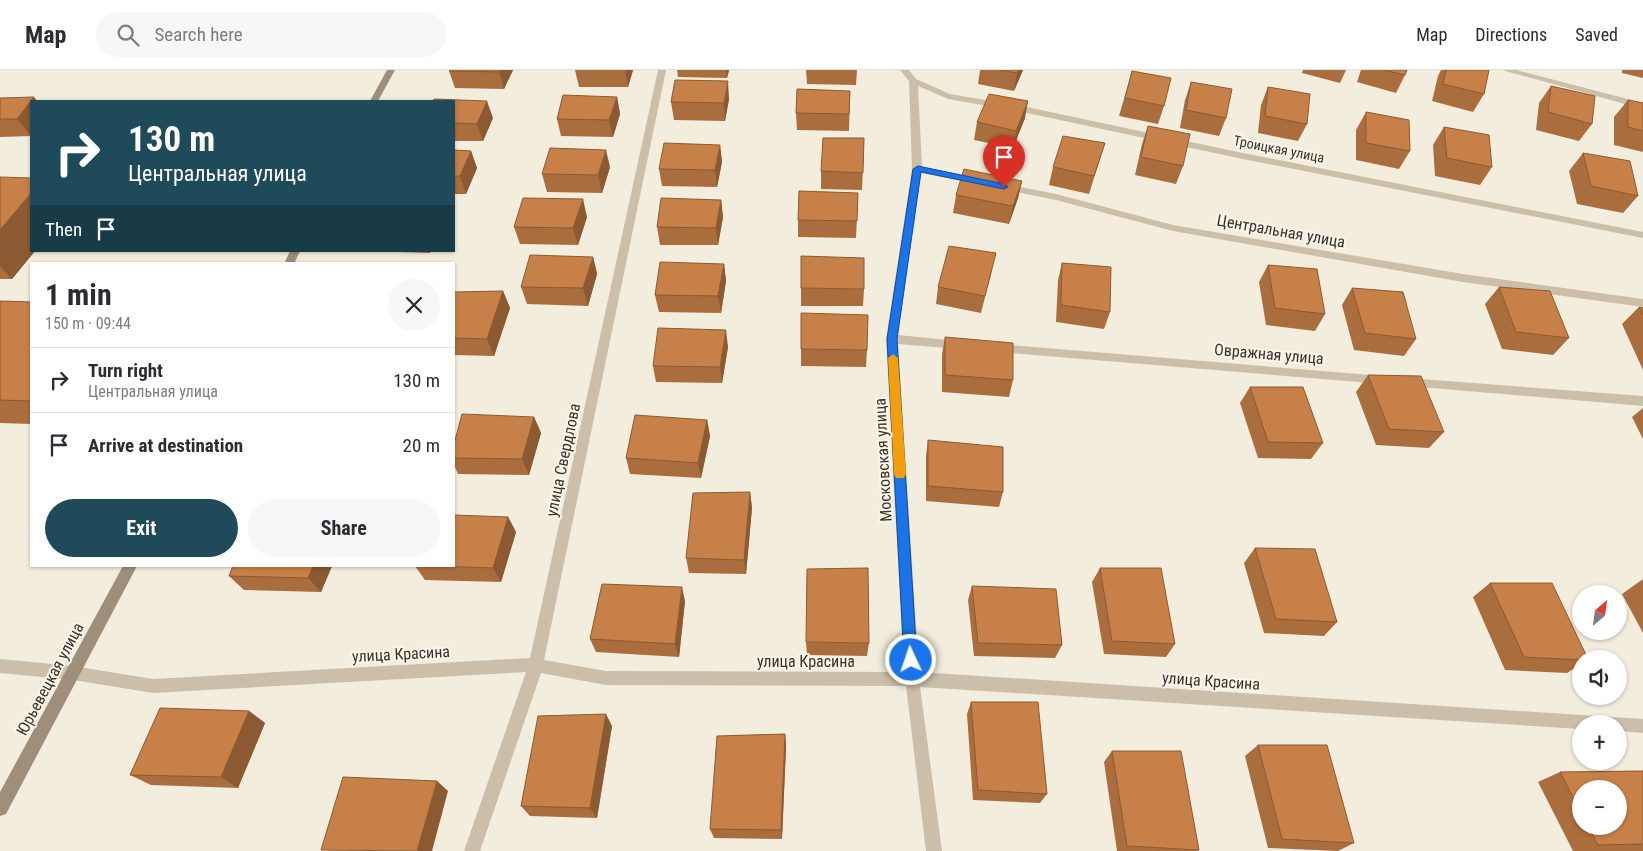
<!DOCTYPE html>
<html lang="en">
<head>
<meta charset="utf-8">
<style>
  body { margin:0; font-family:"Roboto Condensed",sans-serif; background:#f7f7f7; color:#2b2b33; height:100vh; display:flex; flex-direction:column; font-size:19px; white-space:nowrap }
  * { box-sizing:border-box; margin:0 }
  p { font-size:16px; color:#7c7c81 }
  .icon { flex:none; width:28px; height:28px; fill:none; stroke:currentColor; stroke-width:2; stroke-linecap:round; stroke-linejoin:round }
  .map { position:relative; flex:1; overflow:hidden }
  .sheet { position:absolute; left:30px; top:192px; width:425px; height:305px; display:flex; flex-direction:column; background:#fff; border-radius:0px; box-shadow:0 1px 4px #0004 }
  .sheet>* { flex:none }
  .top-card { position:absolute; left:30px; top:30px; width:425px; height:152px; border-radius:0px; box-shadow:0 1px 4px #0004; background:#1e4a5a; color:#fff; overflow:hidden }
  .needle { width:32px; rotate:29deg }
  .tools { position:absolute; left:1572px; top:515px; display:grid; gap:10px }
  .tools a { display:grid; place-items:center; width:55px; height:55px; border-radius:50%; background:#fff; box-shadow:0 1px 4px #0004; font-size:25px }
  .pin { position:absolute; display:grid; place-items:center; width:42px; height:42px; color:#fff; margin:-51px -21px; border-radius:50% 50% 50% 0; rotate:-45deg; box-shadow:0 0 5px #0007 }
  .pin .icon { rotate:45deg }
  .me { position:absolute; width:55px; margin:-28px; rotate:357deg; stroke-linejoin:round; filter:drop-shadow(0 0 4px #0008) }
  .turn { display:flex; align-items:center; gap:18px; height:105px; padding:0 15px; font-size:22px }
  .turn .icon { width:65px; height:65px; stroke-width:2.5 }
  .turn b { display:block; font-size:35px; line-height:42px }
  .then { display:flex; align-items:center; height:48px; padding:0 15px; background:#0003; gap:10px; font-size:19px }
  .round { display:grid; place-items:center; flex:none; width:52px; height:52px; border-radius:26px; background:#f7f7f7 }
  .head { display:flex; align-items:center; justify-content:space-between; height:85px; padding:0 15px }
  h1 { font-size:30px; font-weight:700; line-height:38px }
  .cta { display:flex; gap:10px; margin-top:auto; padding:10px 15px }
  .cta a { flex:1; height:58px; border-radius:30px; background:#1e4a5a; color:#fff; font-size:20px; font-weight:700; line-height:58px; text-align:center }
  .cta a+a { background:#f7f7f7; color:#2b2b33 }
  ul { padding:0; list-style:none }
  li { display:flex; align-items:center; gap:15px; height:65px; padding:0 15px; border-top:1px solid #e1e1e2 }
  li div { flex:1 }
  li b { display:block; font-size:19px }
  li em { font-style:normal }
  header { display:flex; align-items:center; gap:30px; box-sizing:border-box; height:70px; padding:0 25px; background:#fff; border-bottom:1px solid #e1e1e2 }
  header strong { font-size:24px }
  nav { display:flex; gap:28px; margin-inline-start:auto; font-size:18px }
  .search { width:350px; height:45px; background:#f7f7f7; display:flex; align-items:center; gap:12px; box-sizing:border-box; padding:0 18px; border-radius:28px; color:#7c7c81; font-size:19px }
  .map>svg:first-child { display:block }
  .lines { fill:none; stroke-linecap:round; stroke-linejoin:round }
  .street { fill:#cbbfa9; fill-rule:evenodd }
  .secondary { fill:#9f8f7a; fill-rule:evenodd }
  .wall { fill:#aa6e3e; fill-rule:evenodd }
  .shaded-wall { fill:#8b5a32 }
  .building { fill:#c68048; stroke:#8b5a32 }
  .route { fill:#1a73e8; stroke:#114b97 }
  .slow { fill:#f59e0b }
  .labels { text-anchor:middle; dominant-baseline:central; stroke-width:4; stroke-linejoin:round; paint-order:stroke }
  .far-street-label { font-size:14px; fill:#383129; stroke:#faf6ea }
  .street-label { font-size:16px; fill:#383129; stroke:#faf6ea }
</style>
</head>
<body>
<header>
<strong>Map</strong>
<div class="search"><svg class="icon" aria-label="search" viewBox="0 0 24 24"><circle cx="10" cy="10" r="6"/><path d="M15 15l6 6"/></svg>Search here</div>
<nav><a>Map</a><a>Directions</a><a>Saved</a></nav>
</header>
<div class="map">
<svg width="1643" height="781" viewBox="0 0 1643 781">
  <rect width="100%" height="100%" fill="#f3edde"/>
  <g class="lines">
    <path class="street" d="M 658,0 L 666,0 L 544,590 L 606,601 L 904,602 L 886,269 L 912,99 L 909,11 L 900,0 L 909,0 L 916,9 L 950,24 L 1027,37 L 1238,82 L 1643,162 L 1643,168 L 1238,88 L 1027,43 L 948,29 L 918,16 L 922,97 L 977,108 L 982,111 L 977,114 L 921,103 L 898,265 L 959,271 L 965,275 L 959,279 L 898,274 L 919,602 L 1643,649 L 1643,663 L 1619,661 L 1619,654 L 1581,654 L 1581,659 L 920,617 L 942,781 L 926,781 L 906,616 L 606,615 L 541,603 L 480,781 L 464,781 L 526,602 L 153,623 L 73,610 L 0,603 L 0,589 L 73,596 L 153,609 L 530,588 Z
      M 1502,0 L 1516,0 L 1643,33 L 1643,39 Z
      M 1004,114 L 1056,124 L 1173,155 L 1463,204 L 1643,229 L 1643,237 L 1463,212 L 1173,161 L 1056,130 L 1001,119 L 1001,115 Z
      M 997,274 L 1383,306 L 1389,310 L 1383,314 L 997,282 L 991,278 Z
      M 1408,308 L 1643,326 L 1643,336 L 1408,316 L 1402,312 Z"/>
    <path class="secondary" d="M 387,0 L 395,0 L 378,31 L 370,31 Z
      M 290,181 L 300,181 L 294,194 L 284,194 Z
      M 123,496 L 137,496 L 6,744 L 0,746 L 0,722 Z"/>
  </g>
  <path class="wall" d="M 513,0 L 504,19 L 455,18 L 449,1 Z
    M 575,0 L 633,0 L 628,17 L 579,17 Z
    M 677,0 L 729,0 L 727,8 L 678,7 Z
    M 806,0 L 857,0 L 856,15 L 807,14 Z
    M 980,0 L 1023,0 L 1014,21 L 978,14 Z
    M 1303,0 L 1346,0 L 1340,13 L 1302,3 Z
    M 1361,0 L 1407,0 L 1405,5 L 1396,23 L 1357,12 Z
    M 1441,0 L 1489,0 L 1484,24 L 1473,42 L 1432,31 L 1438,6 Z
    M 1622,0 L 1643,0 L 1643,8 L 1622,3 Z
    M 1132,1 L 1164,36 L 1158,54 L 1119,46 Z
    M 1191,12 L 1226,48 L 1219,66 L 1180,58 L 1185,30 Z
    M 1551,16 L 1592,54 L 1579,71 L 1536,60 L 1539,33 Z
    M 1268,17 L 1307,54 L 1298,71 L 1258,63 L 1261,35 Z
    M 850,21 L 849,61 L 797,60 L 796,43 Z
    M 617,27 L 620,44 L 613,67 L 561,66 L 557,49 Z
    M 0,28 L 31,31 L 31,66 L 0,67 Z
    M 729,29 L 725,51 L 674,50 L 671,32 Z
    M 1628,30 L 1643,33 L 1643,82 L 1614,75 L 1614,47 Z
    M 454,31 L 493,48 L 483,71 L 454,71 Z
    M 1366,42 L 1410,81 L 1399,99 L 1356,90 L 1356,60 Z
    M 1025,48 L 1013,78 L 974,70 L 977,52 Z
    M 1148,56 L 1183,96 L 1176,114 L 1135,105 L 1142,74 Z
    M 1444,57 L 1492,97 L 1480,115 L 1435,106 L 1433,75 Z
    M 864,68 L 862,120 L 821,119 L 821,101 Z
    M 1105,73 L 1089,124 L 1049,115 L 1053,97 Z
    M 720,75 L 722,92 L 717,117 L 662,116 L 659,99 Z
    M 454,80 L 471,81 L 477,98 L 466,124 L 454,124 Z
    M 1583,83 L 1638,126 L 1623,143 L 1577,134 L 1569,101 Z
    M 610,97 L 602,123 L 547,122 L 542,104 Z
    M 0,107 L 31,181 L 35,181 L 12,209 L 0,209 Z
    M 1022,111 L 1018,128 L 1009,154 L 953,143 L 956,125 Z
    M 858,123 L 856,168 L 798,167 L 798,150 Z
    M 721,130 L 723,147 L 718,175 L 660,175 L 657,157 Z
    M 587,147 L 578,175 L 520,174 L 514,157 Z
    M 371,181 L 430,181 L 430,183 Z
    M 593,187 L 597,204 L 588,236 L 527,234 L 521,217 Z
    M 1062,193 L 1110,242 L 1104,259 L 1056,252 L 1058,210 Z
    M 724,194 L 726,211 L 721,243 L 659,242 L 655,225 Z
    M 1268,195 L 1325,244 L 1315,261 L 1266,255 L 1259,212 Z
    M 992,200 L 981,243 L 936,234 L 938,217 Z
    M 1499,217 L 1569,268 L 1553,285 L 1502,279 L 1485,234 Z
    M 801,218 L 864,219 L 863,236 L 801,236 Z
    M 1352,218 L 1416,269 L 1404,286 L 1354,280 L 1342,235 Z
    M 503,221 L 510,238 L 494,286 L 454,285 L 454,224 Z
    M 0,231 L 31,232 L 31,354 L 0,353 Z
    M 1639,237 L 1643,238 L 1643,300 L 1622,254 Z
    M 945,267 L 1013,310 L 1009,327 L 942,322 L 942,284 Z
    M 728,277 L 722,313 L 656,312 L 653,296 Z
    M 801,279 L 867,280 L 866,297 L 801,296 Z
    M 1368,305 L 1444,362 L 1429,378 L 1376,375 L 1356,322 Z
    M 1250,317 L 1323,373 L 1311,389 L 1258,388 L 1240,333 Z
    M 1643,338 L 1643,369 L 1632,347 Z
    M 534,347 L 541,363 L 529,405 L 458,404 L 454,395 L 454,374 Z
    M 707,350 L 710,366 L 701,408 L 630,404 L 626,388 Z
    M 928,370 L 1003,422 L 999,437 L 926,431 L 926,386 Z
    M 750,422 L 752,438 L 746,504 L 689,503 L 686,488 Z
    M 508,447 L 516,462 L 501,512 L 425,510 L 415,496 L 454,496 Z
    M 1255,478 L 1337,552 L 1324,566 L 1264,563 L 1244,493 Z
    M 233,496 L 332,496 L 321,522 L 244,520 L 229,506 Z
    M 1100,498 L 1175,574 L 1166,587 L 1104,584 L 1092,512 Z
    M 1643,509 L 1643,563 L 1622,524 Z
    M 1490,513 L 1581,589 L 1581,594 L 1567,603 L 1505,600 L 1473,527 Z
    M 972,516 L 1062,575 L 1055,588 L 974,586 L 968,530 Z
    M 685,531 L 679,587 L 596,582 L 590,569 Z
    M 806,572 L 869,573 L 867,586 L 807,585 Z
    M 971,632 L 1047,724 L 1040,733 L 973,730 L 967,644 Z
    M 249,641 L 265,653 L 238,718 L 151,715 L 130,705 Z
    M 612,656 L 597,748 L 530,746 L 521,736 Z
    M 785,664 L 786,676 L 782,769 L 714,768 L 710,759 Z
    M 1258,675 L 1354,773 L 1338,781 L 1268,778 L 1245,686 Z
    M 1112,681 L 1199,780 L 1197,781 L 1117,781 L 1104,692 Z
    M 1643,701 L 1643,781 L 1573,781 L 1538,712 L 1560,702 ZM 1581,719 L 1619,756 L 1581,756 Z"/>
  <path class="shaded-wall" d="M 500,0 L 513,0 L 504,19 L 499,2 Z
    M 625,0 L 633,0 L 628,17 Z
    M 726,0 L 729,0 L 727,8 Z
    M 1019,0 L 1023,0 L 1014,21 L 1017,3 Z
    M 728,11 L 729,29 L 725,51 L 724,33 Z
    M 34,27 L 37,31 L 31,31 L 31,66 L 17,49 Z
    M 617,27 L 620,44 L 613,67 L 609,50 Z
    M 487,31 L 493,48 L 483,71 L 477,54 Z
    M 1028,31 L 1025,48 L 1013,78 L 1016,61 Z
    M 720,75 L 722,92 L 717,117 L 715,100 Z
    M 606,80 L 610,97 L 602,123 L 598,105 Z
    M 471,81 L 477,98 L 466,124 L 460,106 Z
    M 1022,111 L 1018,128 L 1009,154 L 1013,136 Z
    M 31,123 L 31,181 L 35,181 L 12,209 L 0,196 L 0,160 Z
    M 583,129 L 587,147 L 578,175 L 573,158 Z
    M 721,130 L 723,147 L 718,175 L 716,158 Z
    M 593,187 L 597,204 L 588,236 L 583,218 Z
    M 724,194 L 726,211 L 721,243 L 718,226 Z
    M 503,221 L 510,238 L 494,286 L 487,269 Z
    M 726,260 L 728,277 L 722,313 L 720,297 Z
    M 534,347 L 541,363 L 529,405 L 522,389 Z
    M 707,350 L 710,366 L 701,408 L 698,393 Z
    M 750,422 L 752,438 L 746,504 L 744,490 Z
    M 508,447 L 516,462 L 501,512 L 493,498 Z
    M 313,496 L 332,496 L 321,522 L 308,508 Z
    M 682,517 L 685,531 L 679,587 L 675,574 Z
    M 249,641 L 265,653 L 238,718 L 221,707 Z
    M 606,644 L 612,656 L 597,748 L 590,738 Z
    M 785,664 L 786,676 L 782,769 L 781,760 Z
    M 437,711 L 448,721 L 432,781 L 417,781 Z"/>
  <path class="building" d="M 450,0 L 500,0 L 499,2 L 449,1 Z
    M 1000,0 L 1019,0 L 1017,3 Z
    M 1384,0 L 1407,0 L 1405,5 Z
    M 1446,0 L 1489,0 L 1484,24 L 1443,14 Z
    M 1132,1 L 1171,8 L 1164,36 L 1125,28 Z
    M 675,10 L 728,11 L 724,33 L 671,32 Z
    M 1191,12 L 1232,19 L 1226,48 L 1186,40 Z
    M 1551,16 L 1595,26 L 1592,54 L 1548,42 Z
    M 1268,17 L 1310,24 L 1307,54 L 1265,46 Z
    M 797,19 L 850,21 L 849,44 L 796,43 Z
    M 989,24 L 1028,31 L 1016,61 L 977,52 Z
    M 563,25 L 617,27 L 609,50 L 557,49 Z
    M 34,27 L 17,49 L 0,49 L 0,28 Z
    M 434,29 L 487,31 L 477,54 L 454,53 L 454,31 L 433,31 Z
    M 1628,30 L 1643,33 L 1643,61 L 1628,57 Z
    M 1366,42 L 1409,50 L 1410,81 L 1366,73 Z
    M 1148,56 L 1190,64 L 1183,96 L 1141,87 Z
    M 1444,57 L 1489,65 L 1492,97 L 1447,88 Z
    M 1063,66 L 1105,73 L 1094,106 L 1053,97 Z
    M 823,68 L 864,68 L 863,103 L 821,101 Z
    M 664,73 L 720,75 L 715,100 L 659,99 Z
    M 550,78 L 606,80 L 598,105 L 542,104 Z
    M 454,80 L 471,81 L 460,106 L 454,106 Z
    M 1583,83 L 1630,91 L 1638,126 L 1591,116 Z
    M 964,99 L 1022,111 L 1013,136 L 956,125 Z
    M 0,107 L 31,108 L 31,123 L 0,160 Z
    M 799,121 L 858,123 L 857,151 L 798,150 Z
    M 523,128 L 583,129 L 573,158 L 514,157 Z
    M 661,128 L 721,130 L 716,158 L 657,157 Z
    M 949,176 L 996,183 L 985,226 L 938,217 Z
    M 530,185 L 593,187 L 583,218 L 521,217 Z
    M 801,186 L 864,188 L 864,219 L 801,218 Z
    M 660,192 L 724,194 L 718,226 L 655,225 Z
    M 1062,193 L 1111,197 L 1110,242 L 1061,235 Z
    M 1268,195 L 1317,199 L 1325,244 L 1275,238 Z
    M 1499,217 L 1550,221 L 1569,268 L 1516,262 Z
    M 1352,218 L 1403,222 L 1416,269 L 1365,263 Z
    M 503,221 L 487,269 L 454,268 L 454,222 Z
    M 0,231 L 31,232 L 31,331 L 0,330 Z
    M 1639,237 L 1643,238 L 1643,245 Z
    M 801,243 L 868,245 L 867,280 L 801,279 Z
    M 658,258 L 726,260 L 720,297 L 653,296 Z
    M 945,267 L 1013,273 L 1013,310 L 945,305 Z
    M 1368,305 L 1421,306 L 1444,362 L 1389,359 Z
    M 1250,317 L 1303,317 L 1323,373 L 1268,372 Z
    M 462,344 L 534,347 L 522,389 L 454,388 L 454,374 Z
    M 635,345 L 707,350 L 698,393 L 626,388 Z
    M 928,370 L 1003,377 L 1003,422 L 928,416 Z
    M 750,422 L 744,490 L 686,488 L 693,423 Z
    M 454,445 L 508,447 L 493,498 L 433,496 L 454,496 Z
    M 1255,478 L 1315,479 L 1337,552 L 1276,549 Z
    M 233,496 L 313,496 L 308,508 L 229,506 Z
    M 868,498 L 869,573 L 806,572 L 807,499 Z
    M 1100,498 L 1161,498 L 1175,574 L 1112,571 Z
    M 1490,513 L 1552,513 L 1588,589 L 1581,589 L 1581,590 L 1524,587 Z
    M 602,514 L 682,517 L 675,574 L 590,569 Z
    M 972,516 L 1056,519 L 1062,575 L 978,573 Z
    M 971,632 L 1038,632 L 1047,724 L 978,720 Z
    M 160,638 L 249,641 L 221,707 L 130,705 Z
    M 606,644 L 590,738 L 521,736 L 538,646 Z
    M 785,664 L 781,760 L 710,759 L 717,666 Z
    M 1258,675 L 1327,675 L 1354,773 L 1282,769 Z
    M 1112,681 L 1181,681 L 1199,780 L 1127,776 Z
    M 1643,701 L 1643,774 L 1598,775 L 1588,756 L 1619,756 L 1619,719 L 1581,719 L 1581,743 L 1560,702 Z
    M 343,707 L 437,711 L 417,781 L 321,780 Z"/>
  <path class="route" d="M 918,96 L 1004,114 L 1008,117 L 1004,119 L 921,102 L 897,269 L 917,590 L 915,594 L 911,596 L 906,594 L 904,590 L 887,269 L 913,99 Z"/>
  <path class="slow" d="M 893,284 L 898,288 L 906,404 L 904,408 L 896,408 L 894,404 L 888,288 Z"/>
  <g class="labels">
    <g class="far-street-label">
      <text transform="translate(1279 79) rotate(11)">Троицкая улица</text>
    </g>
    <g class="street-label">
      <text transform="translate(1281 161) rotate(10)">Центральная улица</text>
      <text transform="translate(1269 284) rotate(5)">Овражная улица</text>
      <text transform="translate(563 390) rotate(-78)">улица Свердлова</text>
      <text transform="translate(883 390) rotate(-93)">Московская улица</text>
      <text transform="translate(401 584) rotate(-3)">улица Красина</text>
      <text x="806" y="591">улица Красина</text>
      <text transform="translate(50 609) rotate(-62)">Юрьевецкая улица</text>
      <text transform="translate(1211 611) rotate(4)">улица Красина</text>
    </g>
  </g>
</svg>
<div class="tools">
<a><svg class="needle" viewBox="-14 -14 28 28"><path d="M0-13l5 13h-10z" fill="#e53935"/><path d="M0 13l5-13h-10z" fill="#7c7c81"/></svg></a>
<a><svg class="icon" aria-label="sound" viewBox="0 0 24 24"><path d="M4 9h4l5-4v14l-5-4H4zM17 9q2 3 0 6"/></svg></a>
<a>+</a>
<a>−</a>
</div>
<div class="pin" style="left:1004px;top:117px;background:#d93025"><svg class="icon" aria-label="arrive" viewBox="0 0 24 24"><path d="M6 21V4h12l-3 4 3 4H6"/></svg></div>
<svg class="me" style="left:911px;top:590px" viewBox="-20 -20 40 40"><circle r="17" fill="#1a73e8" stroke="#fff" stroke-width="3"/><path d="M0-11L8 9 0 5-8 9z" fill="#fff"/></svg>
<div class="top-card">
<div class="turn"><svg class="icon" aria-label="right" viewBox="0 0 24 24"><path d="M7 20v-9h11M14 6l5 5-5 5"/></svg><div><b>130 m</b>Центральная улица</div></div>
<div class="then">Then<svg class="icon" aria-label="arrive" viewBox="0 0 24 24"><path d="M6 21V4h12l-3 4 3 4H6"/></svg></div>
</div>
<section class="sheet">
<div class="head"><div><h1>1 min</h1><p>150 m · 09:44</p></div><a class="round"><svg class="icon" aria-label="close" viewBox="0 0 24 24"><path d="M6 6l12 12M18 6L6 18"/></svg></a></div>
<ul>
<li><svg class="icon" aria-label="right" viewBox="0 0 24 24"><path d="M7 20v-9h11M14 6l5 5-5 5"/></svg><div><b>Turn right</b><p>Центральная улица</p></div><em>130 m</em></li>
<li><svg class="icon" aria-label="arrive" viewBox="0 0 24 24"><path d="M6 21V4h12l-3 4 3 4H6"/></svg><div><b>Arrive at destination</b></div><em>20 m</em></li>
</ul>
<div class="cta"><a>Exit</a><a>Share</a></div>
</section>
</div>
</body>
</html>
